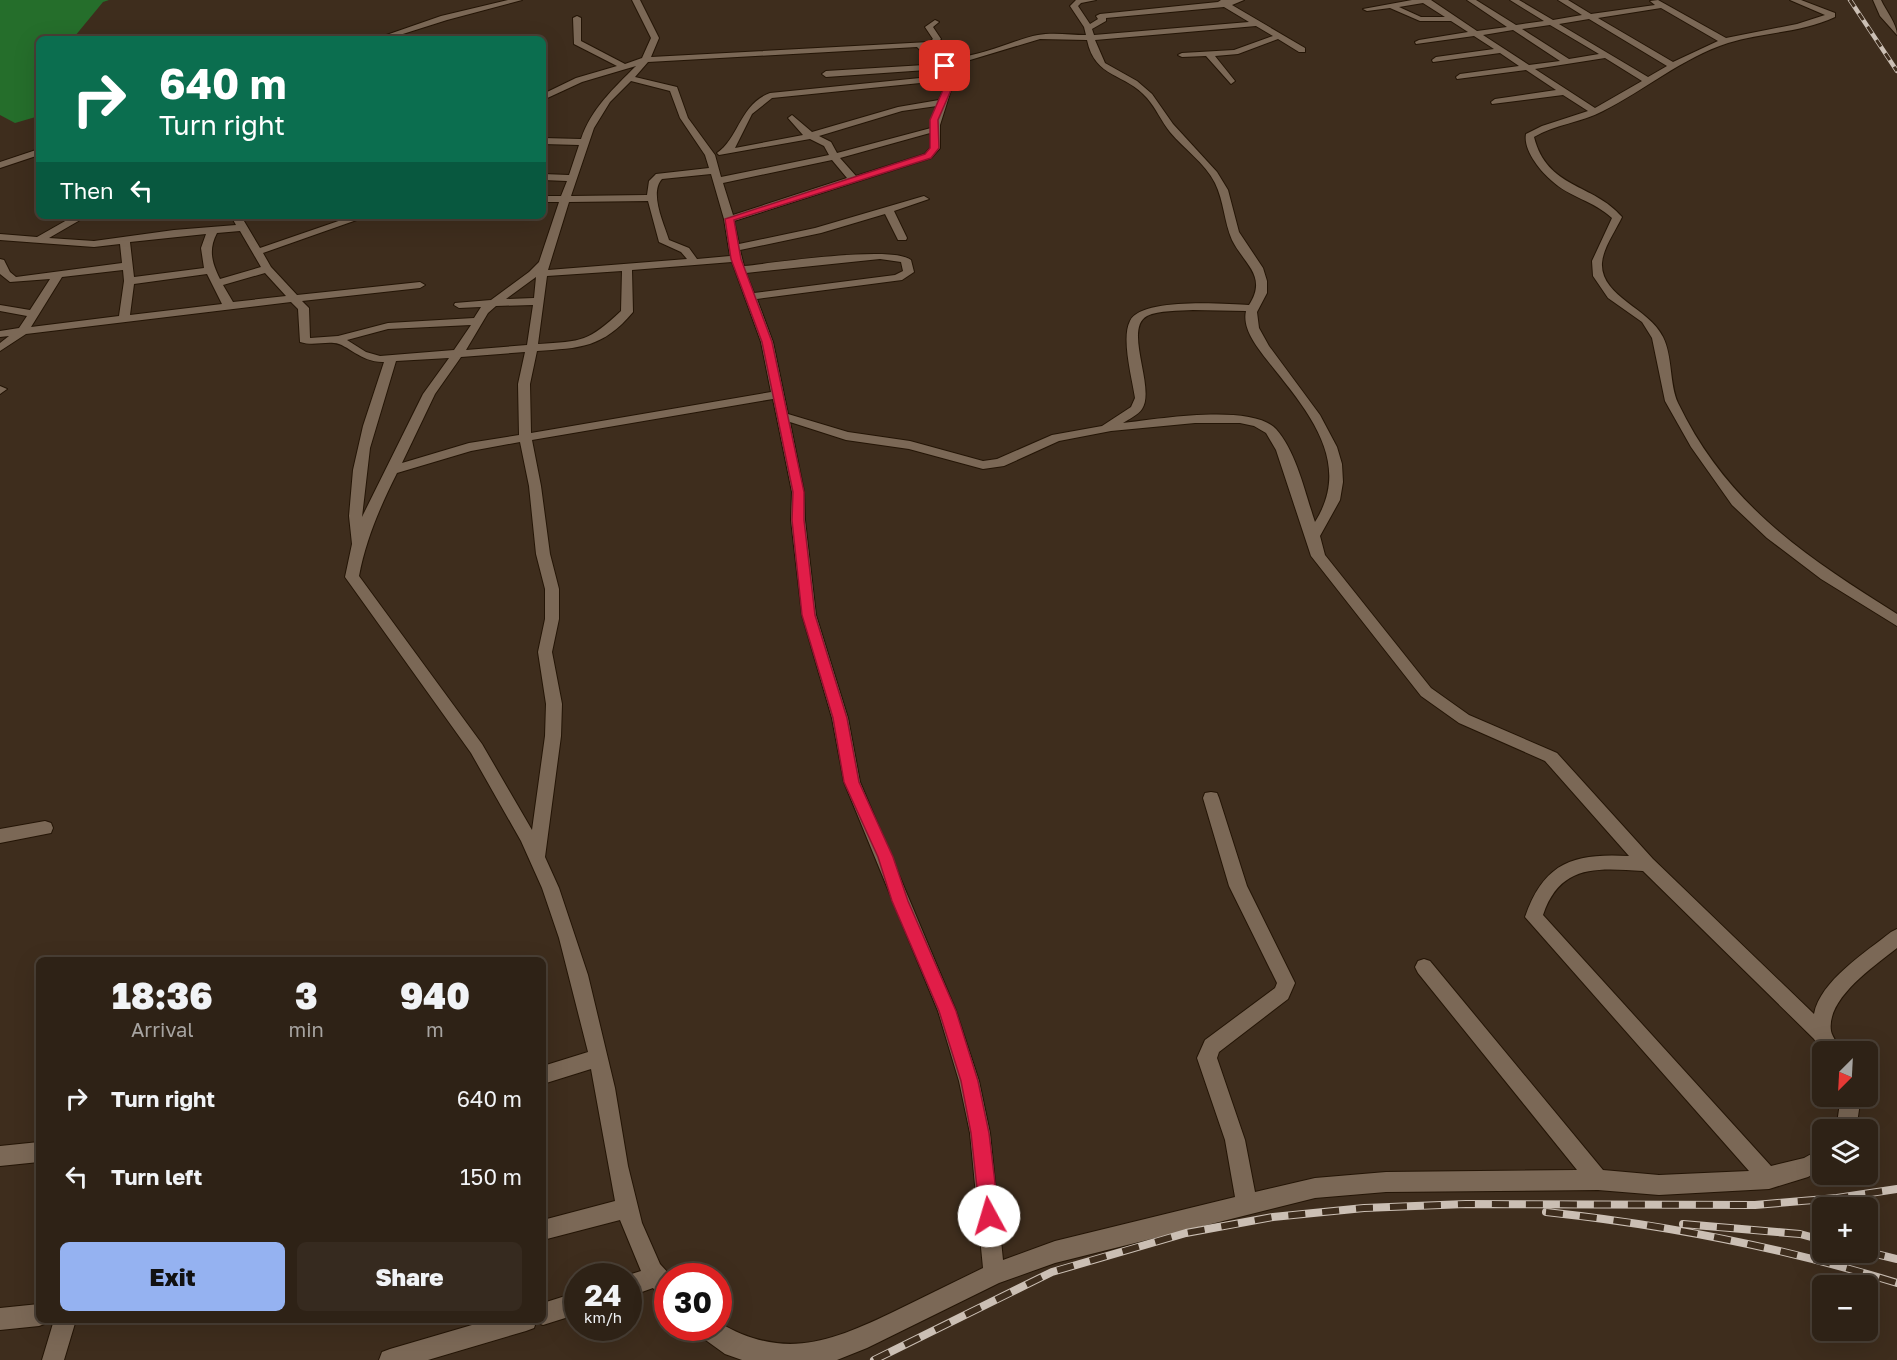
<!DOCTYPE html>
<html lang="en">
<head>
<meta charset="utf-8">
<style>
  body { margin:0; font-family:"Golos Text",sans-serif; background:#362a1f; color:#f1f3f6; height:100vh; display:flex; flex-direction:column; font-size:22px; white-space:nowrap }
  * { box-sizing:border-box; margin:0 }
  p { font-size:20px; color:#a7a4a1 }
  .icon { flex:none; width:33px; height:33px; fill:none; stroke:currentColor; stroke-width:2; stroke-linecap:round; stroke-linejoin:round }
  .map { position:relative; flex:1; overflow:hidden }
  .drawer { position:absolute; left:36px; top:957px; width:510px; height:366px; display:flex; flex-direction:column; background:#2e2216; border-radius:9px; box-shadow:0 6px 24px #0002,0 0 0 2px #493f35 }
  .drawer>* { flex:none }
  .top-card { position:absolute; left:36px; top:36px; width:510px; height:183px; border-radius:9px; box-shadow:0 6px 24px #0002,0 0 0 2px #493f35; background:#0b6e4f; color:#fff; overflow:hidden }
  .needle { width:39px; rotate:204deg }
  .controls { position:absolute; left:1812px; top:1041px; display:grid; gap:12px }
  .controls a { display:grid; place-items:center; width:66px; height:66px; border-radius:9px; background:#2e2216; box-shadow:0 6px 24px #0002,0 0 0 2px #493f35; font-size:30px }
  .speed { position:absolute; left:564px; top:1263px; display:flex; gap:12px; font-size:30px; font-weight:700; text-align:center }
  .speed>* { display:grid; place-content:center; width:78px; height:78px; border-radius:50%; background:#2e2216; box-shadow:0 6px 24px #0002,0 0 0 2px #493f35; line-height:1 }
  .speed small { font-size:15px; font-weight:400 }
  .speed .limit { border:9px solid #d22; background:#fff; color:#111 }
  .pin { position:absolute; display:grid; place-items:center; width:51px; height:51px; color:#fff; margin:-26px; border-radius:12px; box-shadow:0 3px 9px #0006 }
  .me { position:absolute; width:66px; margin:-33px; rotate:354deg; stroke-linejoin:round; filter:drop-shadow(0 0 4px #0008) }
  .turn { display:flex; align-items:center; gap:21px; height:126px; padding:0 24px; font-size:27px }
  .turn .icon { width:78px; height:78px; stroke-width:2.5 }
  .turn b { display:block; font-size:42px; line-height:51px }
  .then { display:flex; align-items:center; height:57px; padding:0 24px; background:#0003; gap:12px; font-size:22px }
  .eta { display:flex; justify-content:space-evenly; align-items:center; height:102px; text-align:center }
  .eta b { font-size:36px; font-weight:800; line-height:42px }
  .button { display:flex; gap:12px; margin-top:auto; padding:12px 24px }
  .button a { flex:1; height:69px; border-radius:9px; background:#95b2f1; color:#111; font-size:24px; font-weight:800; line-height:69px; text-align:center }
  .button a+a { background:#362a1f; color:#f1f3f6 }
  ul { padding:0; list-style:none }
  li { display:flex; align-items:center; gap:18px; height:78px; padding:0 24px }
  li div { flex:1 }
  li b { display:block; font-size:22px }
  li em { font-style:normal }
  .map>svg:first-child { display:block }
  .forest { fill:#256e2b }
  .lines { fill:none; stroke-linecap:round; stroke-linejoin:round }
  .minor-casing { stroke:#241506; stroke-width:2 }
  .minor { fill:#7b6856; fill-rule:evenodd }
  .rail-far1-casing { stroke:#cbbfb4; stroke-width:4.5 }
  .rail-casing { stroke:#cbbfb4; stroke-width:8 }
  .rail-far1 { stroke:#3e2d1d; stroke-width:3; stroke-dasharray:8; stroke-linecap:butt }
  .rail { stroke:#3e2d1d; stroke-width:6; stroke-dasharray:17; stroke-linecap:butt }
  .route { fill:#e11d48; stroke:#92132f; stroke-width:1.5 }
</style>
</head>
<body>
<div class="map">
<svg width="1897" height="1360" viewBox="0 0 1897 1360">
  <rect width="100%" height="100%" fill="#3e2d1d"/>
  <path class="forest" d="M 0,0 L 109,0 L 103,2 L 75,36 L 77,39 L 39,39 L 39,116 L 15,123 L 0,115 Z"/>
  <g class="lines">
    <defs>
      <path id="minor" d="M 508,0 L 522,0 L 447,20 L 387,39 L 375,39 L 441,16 Z
        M 632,0 L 640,0 L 659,38 L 651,57 L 929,42 L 933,39 L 925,27 L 935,20 L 939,22 L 933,27 L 941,39 L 934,46 L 926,47 C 954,73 1005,41 1038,35 C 1053,32 1071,35 1086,35 L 1084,27 L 1070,6 L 1076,0 L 1096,0 L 1081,3 L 1078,6 L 1090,24 L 1098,19 L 1096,16 L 1100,14 L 1218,2 L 1221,0 L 1244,0 L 1232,5 L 1305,48 L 1305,52 L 1299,52 L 1278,39 L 1238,54 L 1215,56 L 1235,81 L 1231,84 L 1206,56 L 1182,57 L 1178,55 L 1182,53 L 1234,50 L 1273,36 L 1256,26 L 1095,40 L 1105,63 L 1137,81 L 1152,94 L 1173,124 L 1217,172 L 1228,190 L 1239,232 L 1263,268 L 1267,281 L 1267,293 L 1257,312 L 1259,328 L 1269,346 L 1320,415 L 1337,447 L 1342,464 L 1343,482 L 1340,500 L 1320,536 L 1325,555 L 1431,688 L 1469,715 L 1557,753 L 1653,859 L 1814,1014 C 1820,981 1866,952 1891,932 L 1897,929 L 1897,948 C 1875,966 1826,998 1831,1031 C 1832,1037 1839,1045 1842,1052 L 1822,1052 L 1814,1039 L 1643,871 C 1597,868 1560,864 1543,915 L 1771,1166 L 1804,1158 L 1822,1148 L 1822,1169 L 1808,1177 L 1769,1189 L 1659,1195 L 1598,1190 L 1386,1192 L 1315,1198 L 1055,1263 L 999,1283 L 867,1348 L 837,1360 L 742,1360 L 725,1354 L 700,1336 L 697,1328 L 718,1328 L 718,1322 C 782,1360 828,1343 891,1313 C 922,1298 952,1283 983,1268 L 970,1133 L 959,1081 L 938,1011 L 844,782 L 832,718 L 802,615 L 791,520 L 792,492 L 773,399 L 532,440 L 541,486 L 550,554 L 559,589 L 559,619 L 552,652 L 562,704 L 561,736 L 545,857 L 559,888 L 588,975 L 615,1088 L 628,1166 L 642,1223 L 660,1264 L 671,1276 L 668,1276 L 668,1300 L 660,1297 L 653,1288 L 628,1297 L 628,1276 L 625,1276 L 641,1271 L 620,1220 L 543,1240 L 543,1220 L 615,1201 L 591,1069 L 543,1084 L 543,1066 L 588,1052 L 559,938 L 542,888 L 521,841 L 471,753 L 345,577 L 352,544 L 349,516 L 353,470 L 363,426 L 384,362 C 361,363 348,344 334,343 C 322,342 312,346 300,342 L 298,309 L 291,302 L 26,334 L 0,351 L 0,343 L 9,336 L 0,337 L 0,331 L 19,328 L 27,316 L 0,311 L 0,305 L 30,310 L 50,279 L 10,282 L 0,274 L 0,259 L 4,260 L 10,272 L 16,277 L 122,263 L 120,244 L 94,247 L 0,240 L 0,234 L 37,237 L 74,216 L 87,216 L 49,238 L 94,241 L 174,230 L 236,225 L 231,216 L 241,216 L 260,248 L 353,216 L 368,216 L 263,253 L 271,267 L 297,295 L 420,282 L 425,285 L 420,288 L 302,301 L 309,308 L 310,338 L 338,336 L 388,323 L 474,318 L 481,307 L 459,308 L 454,305 L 455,303 L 491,300 L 529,272 L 539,262 L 559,202 L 543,202 L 543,196 L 561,196 L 567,181 L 543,180 L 543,174 L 569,175 L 579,145 L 543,144 L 543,138 L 581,139 C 591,109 614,88 636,66 L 582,82 L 543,100 L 543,94 L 576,78 L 617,66 L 574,44 L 573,18 L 577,16 L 581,18 L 581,41 L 625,64 L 642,58 L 651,38 ZM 1224,7 L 1249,22 L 1094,35 L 1092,29 L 1106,21 L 1106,18 ZM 1040,39 L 1087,40 C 1095,79 1126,73 1147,98 C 1156,108 1161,121 1170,132 C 1184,149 1205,163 1215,183 C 1224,201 1224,222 1232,240 C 1244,264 1268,276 1249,305 C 1226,304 1141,297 1130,321 C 1121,338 1132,378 1135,398 L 1131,407 L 1102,426 L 1052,435 L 997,459 L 983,461 L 910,441 L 848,432 L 788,414 L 773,342 L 757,299 L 902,280 L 914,272 L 911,260 C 892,245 774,263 744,266 L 740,250 L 821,233 L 885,214 L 898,240 L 906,240 L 907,238 L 894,211 L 929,199 L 924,196 L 815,228 L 739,244 L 734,221 L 931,158 L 940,148 L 940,125 L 951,90 L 948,78 L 950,62 L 960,63 ZM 917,47 L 928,58 L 942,61 L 941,64 L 826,71 L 822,74 L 826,77 L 941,69 L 940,76 L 770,93 C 740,104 739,138 717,153 L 719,155 L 810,139 L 824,146 L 829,155 L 721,177 L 715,155 L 688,118 L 677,87 L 635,77 L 648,62 ZM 631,81 L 670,91 L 680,118 L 705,155 L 709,168 L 656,174 L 649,181 L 647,195 L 571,196 L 594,128 L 610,102 ZM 940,81 L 943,90 L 939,100 L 898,107 L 812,132 L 792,115 L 788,118 L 803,135 L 735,148 L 752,114 L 772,98 ZM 937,106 L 931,128 L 837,153 L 831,142 L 819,136 L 902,111 ZM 930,133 L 930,148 L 925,154 L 856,176 L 840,158 ZM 832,160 L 847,178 L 733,215 L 723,183 ZM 711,174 L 724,219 L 730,256 L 697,259 L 689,248 L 669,240 C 664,224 649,193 662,179 ZM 648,201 L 659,242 L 681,252 L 687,259 L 548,270 L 569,202 ZM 240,231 L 261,267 L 220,279 C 212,263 208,250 217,233 ZM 206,234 L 201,248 L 204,268 L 134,277 L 130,242 ZM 880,259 L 901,262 L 903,271 L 895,275 L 754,293 L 746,273 ZM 732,262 L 761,342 L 771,392 L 531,433 L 530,384 L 537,351 C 580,348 603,348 633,312 L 632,270 ZM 123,270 L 124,281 L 119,316 L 31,327 L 62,277 ZM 622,271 L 621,311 C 588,342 583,341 538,344 L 547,276 ZM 265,273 L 286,296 L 233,302 L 223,285 ZM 207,274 L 222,304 L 130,315 L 134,284 ZM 536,277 L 534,298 L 506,299 ZM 533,305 L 527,345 L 466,350 L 488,313 L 496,306 ZM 1193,310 L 1246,311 C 1242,329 1257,347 1267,360 C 1305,408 1354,461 1315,522 C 1305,493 1297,453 1276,429 C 1252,403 1157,419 1123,423 C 1129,419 1138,415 1142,409 C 1156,388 1123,329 1147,316 C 1159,310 1179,311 1193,310 ZM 471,325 L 454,350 L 380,356 L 366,352 L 347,340 L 388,329 ZM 525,352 L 518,384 L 519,435 L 469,443 L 402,463 L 435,394 L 461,357 ZM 449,358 L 423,394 L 362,517 L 370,448 L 396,361 ZM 790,422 L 846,440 L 909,449 L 983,469 L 1004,466 L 1059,441 L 1111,431 L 1195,423 L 1240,423 L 1254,426 L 1266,433 L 1276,450 L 1311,556 L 1421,696 L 1459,723 L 1545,761 L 1629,856 C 1574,853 1544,862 1525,917 L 1749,1171 L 1659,1175 L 1603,1170 L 1430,961 L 1424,959 L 1418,961 L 1415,967 L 1418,973 L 1577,1170 L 1386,1172 L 1315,1178 L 1255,1192 L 1245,1140 L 1217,1058 L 1219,1052 L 1288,999 L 1295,983 L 1247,886 L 1219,798 L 1217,793 L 1211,792 L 1205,793 L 1203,798 L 1229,886 L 1277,983 L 1275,988 L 1205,1040 L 1197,1058 L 1225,1140 L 1235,1197 L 1055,1241 L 1003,1260 L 990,1133 L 979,1081 L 956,1011 L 860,782 L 848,718 L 816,615 L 805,520 L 804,492 ZM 520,442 L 529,486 L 536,554 L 545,589 L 545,619 L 538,652 L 546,704 L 545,736 L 532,830 L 482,744 L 359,576 C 366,539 380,507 397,473 L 471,451 Z
        M 1412,0 L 1431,0 L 1477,31 L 1507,27 L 1467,0 L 1476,0 L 1516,25 L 1544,21 L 1510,0 L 1519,0 L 1553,20 L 1582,15 L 1558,0 L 1568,0 L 1591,14 L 1655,5 L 1650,1 L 1658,0 L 1726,38 L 1797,24 L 1825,15 L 1790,0 L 1801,0 L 1835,13 L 1835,17 C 1801,33 1763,32 1728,43 C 1682,58 1645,90 1603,111 C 1581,123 1555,124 1534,137 C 1547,189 1593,183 1622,217 C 1616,230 1603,248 1602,263 C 1600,296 1649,308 1663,337 C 1673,357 1669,383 1678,403 C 1727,505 1805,556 1897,614 L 1897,626 L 1821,579 L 1767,538 L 1732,505 L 1691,447 L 1665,401 L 1652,338 L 1642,322 L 1608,298 L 1593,276 L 1592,261 L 1612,218 C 1594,201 1569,197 1552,181 C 1540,171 1523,150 1526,134 L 1542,126 L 1588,111 L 1563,95 L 1492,104 L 1491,102 L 1495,99 L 1556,90 L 1526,70 L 1457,79 L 1456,77 L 1460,74 L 1519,66 L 1500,53 L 1433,62 L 1432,60 L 1436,57 L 1494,49 L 1474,36 L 1416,44 L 1415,42 L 1419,40 L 1468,32 L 1451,21 L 1420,21 L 1390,8 L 1367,11 L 1363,9 ZM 1423,3 L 1445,17 L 1421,17 L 1399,7 ZM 1661,8 L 1718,41 L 1673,62 L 1598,18 ZM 1589,19 L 1667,66 L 1648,77 L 1559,24 ZM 1550,25 L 1599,54 L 1569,59 L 1522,29 ZM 1513,30 L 1560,61 L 1529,65 L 1483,35 ZM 1605,58 L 1642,81 L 1595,108 L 1535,69 Z
        M 1873,0 L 1881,0 C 1886,11 1897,24 1897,35 L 1880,16 Z
        M 39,149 L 39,155 L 0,168 L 0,162 Z
        M 0,386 L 7,389 L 0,394 Z
        M 45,821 L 51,823 L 53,828 L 51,833 L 0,843 L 0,829 Z
        M 1841,1096 L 1861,1096 L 1856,1130 L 1836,1130 Z
        M 39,1142 L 39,1162 L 0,1166 L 0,1146 Z
        M 578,1292 L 578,1314 L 543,1325 L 536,1322 L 534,1328 L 526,1331 L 428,1360 L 379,1360 L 382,1352 L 390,1349 L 489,1320 L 543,1320 L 543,1303 Z
        M 39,1304 L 39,1320 L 48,1320 L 47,1323 L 39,1326 L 0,1330 L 0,1308 Z
        M 54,1320 L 76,1320 L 64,1360 L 42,1360 Z"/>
    </defs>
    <use href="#minor" class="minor-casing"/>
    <use href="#minor" class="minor"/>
    <defs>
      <path id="rail-far1" d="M 1850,0 L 1897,71"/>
      <path id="rail" d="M 1546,1212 C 1666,1225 1782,1247 1897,1283
        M 1683,1224 L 1800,1234 L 1822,1240
        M 1868,1252 L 1897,1259
        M 874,1360 L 1052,1272 L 1186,1233 L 1273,1217 L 1364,1208 L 1466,1204 L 1755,1205 L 1837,1198 L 1897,1189"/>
    </defs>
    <use href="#rail-far1" class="rail-far1-casing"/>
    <use href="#rail" class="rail-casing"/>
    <use href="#rail-far1" class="rail-far1"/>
    <use href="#rail" class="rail"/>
  </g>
  <path class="route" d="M 943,65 L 949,66 L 948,78 L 951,90 L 938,120 L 939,148 L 931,158 L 734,220 L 741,259 L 772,342 L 804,492 L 804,520 L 815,615 L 847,718 L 859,782 L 893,857 L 908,901 L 956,1011 L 978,1081 L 989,1133 L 999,1216 L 996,1223 L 989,1225 L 982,1223 L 980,1216 L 971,1133 L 961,1081 L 939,1011 L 892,901 L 878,857 L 844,782 L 833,718 L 802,615 L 792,520 L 793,492 L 762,342 L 731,259 L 725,219 L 925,154 L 930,148 L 930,120 L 943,90 L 940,78 Z"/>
</svg>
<div class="controls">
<a><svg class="needle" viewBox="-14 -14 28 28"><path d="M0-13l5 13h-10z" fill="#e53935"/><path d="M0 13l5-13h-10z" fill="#a7a4a1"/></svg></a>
<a><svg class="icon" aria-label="layers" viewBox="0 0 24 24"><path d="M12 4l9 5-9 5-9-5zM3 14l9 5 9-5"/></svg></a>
<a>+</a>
<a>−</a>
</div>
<div class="speed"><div>24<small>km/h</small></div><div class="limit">30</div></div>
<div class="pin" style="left:945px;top:66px;background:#d93025"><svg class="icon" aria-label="arrive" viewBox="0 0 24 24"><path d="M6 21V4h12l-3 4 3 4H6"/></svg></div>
<svg class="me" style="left:989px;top:1216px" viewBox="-20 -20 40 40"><circle r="19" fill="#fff"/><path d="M0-13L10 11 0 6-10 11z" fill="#e11d48"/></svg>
<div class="top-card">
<div class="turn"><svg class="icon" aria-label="right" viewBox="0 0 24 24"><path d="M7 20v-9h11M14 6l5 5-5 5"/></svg><div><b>640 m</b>Turn right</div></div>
<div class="then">Then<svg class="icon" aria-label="left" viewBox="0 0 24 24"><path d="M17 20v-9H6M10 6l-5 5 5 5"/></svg></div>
</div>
<section class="drawer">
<div class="eta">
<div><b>18:36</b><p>Arrival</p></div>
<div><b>3</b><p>min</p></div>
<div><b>940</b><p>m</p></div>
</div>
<ul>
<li><svg class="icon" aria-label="right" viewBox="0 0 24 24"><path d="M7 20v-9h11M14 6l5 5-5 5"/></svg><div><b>Turn right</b></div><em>640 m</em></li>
<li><svg class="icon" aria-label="left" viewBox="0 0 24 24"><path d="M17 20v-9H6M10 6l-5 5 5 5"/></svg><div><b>Turn left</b></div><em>150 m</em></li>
</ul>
<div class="button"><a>Exit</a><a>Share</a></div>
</section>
</div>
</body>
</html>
